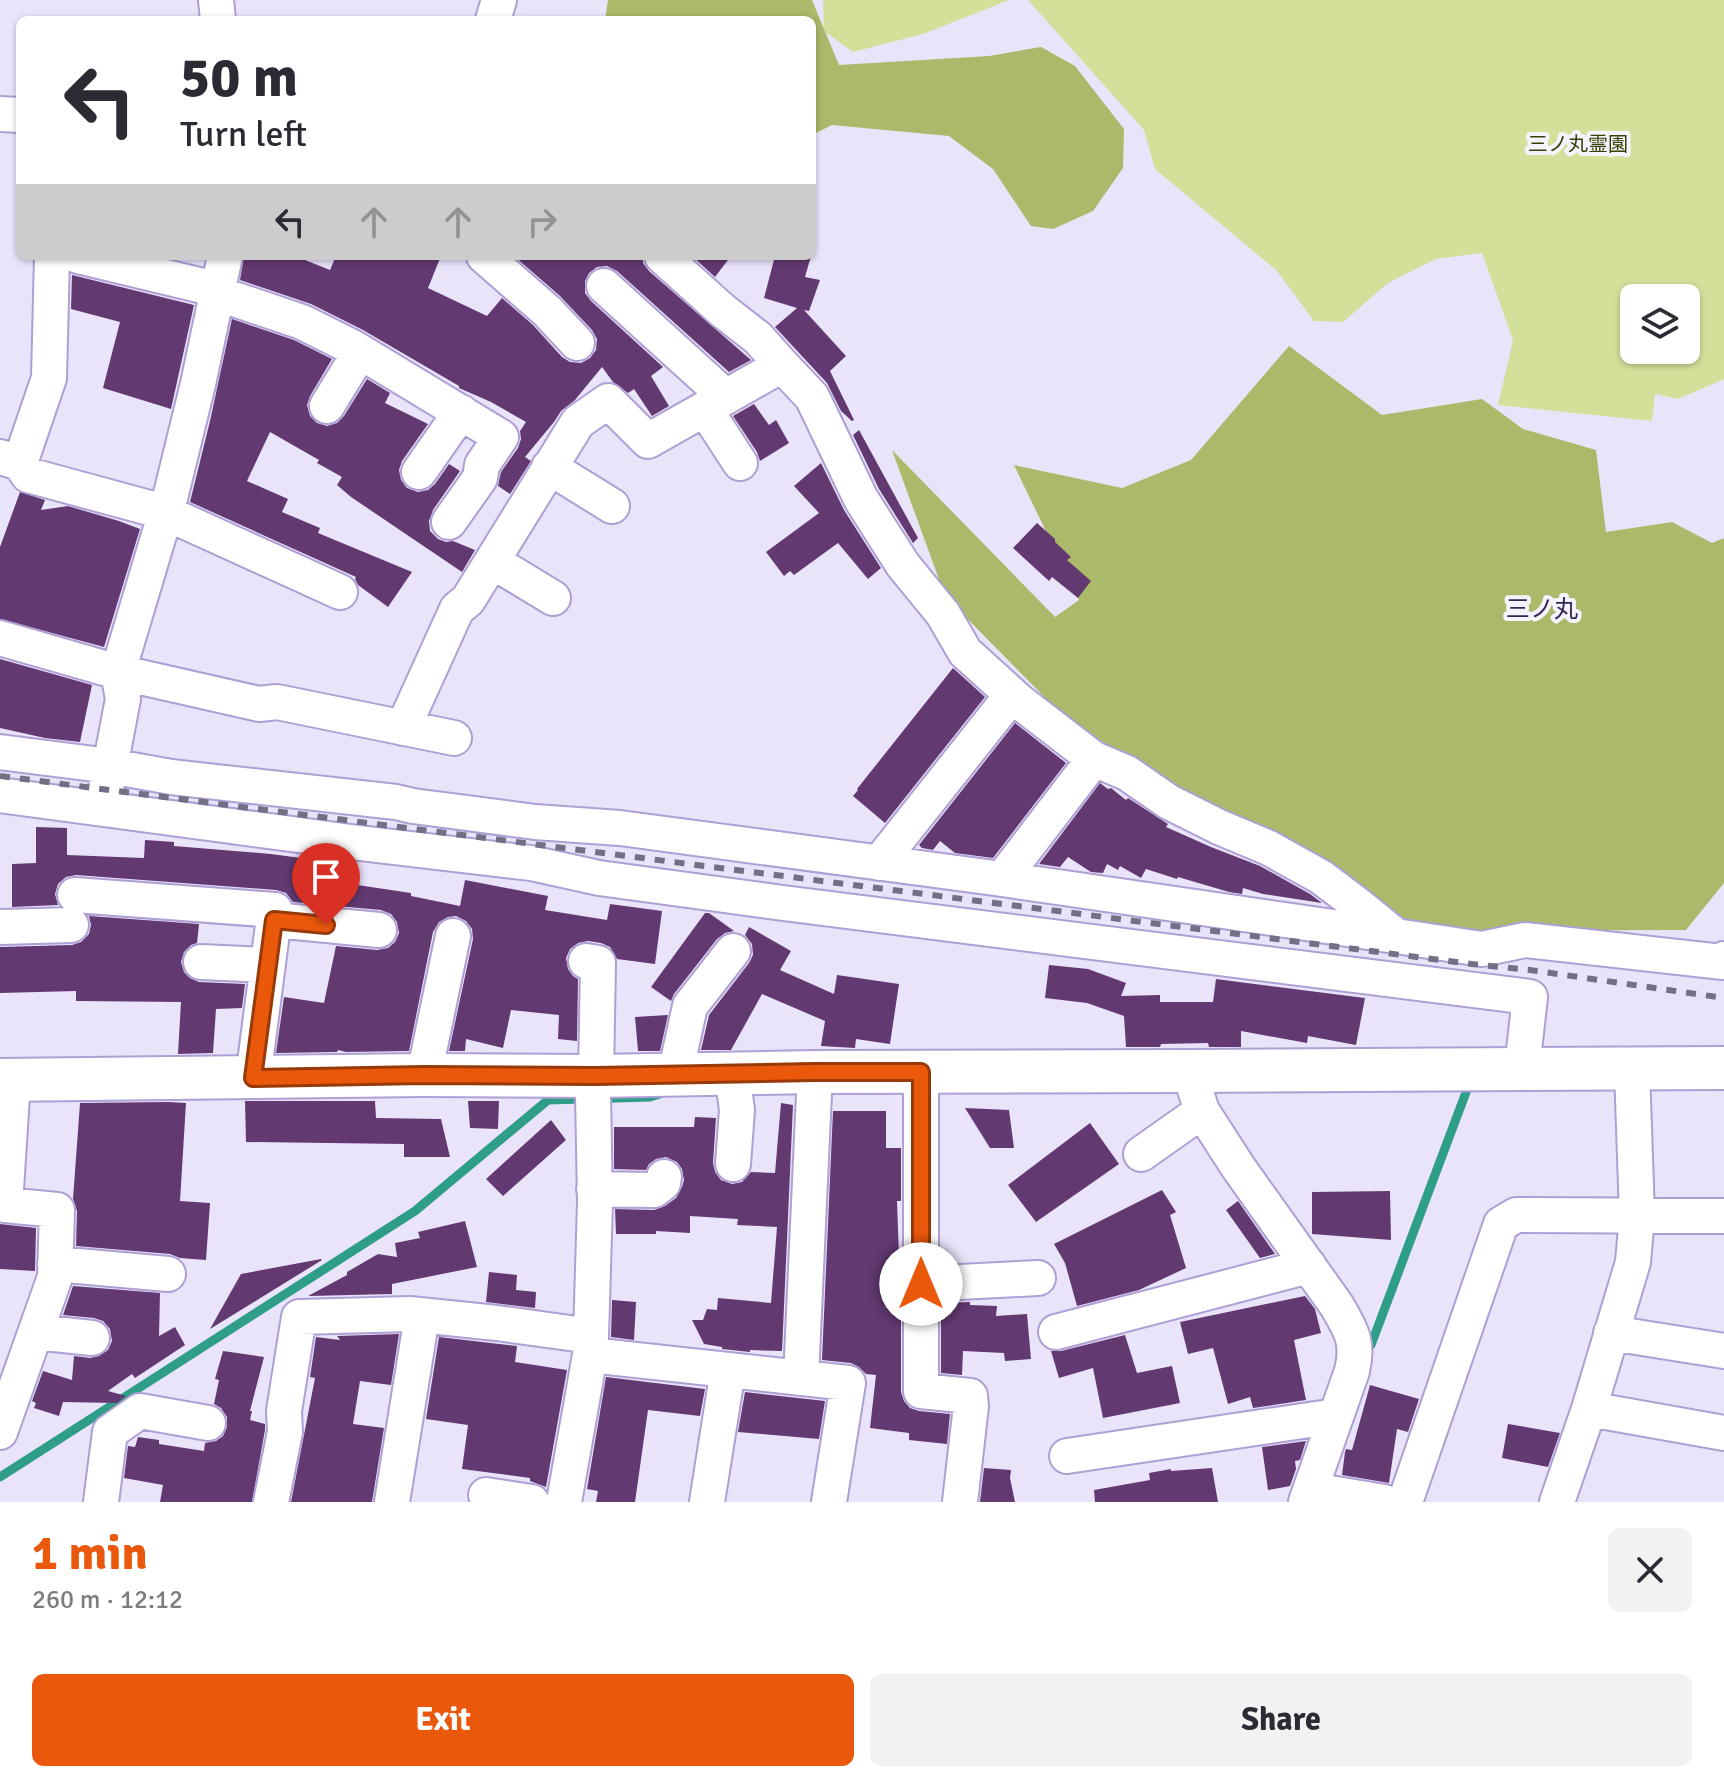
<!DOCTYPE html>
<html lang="en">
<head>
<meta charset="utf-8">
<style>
  body { margin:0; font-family:Signika,"Noto Sans JP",sans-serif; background:#f2f2f3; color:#2b2b33; height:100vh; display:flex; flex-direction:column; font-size:30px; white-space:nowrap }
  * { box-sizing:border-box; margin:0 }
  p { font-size:26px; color:#7c7c81 }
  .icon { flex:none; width:44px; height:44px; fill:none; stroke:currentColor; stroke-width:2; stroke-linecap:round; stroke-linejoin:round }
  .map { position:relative; height:1502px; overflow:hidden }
  .sheet { display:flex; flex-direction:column; background:#fff; flex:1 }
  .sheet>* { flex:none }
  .guide { position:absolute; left:16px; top:16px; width:800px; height:244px; border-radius:12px; box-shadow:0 2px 6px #0004; background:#fff; color:#2b2b33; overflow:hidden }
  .controls { position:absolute; left:1620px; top:284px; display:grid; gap:16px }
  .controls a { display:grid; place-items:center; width:80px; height:80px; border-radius:12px; background:#fff; box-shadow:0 2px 6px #0004; font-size:40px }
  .pin { position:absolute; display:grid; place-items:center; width:68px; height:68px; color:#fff; margin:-82px -34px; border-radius:50% 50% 50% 0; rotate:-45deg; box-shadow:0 0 8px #0007 }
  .pin .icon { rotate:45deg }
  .me { position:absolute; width:88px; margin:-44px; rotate:0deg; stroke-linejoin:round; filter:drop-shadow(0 0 6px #0008) }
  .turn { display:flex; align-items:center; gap:28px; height:168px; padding:0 32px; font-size:36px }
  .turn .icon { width:104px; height:104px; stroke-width:2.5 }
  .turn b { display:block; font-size:56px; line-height:68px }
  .lanes { display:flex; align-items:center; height:76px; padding:0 32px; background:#0003; justify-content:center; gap:40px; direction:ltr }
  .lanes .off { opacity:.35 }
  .round { display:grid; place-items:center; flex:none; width:84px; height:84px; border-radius:12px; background:#f2f2f3 }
  .summary { display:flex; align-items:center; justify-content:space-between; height:136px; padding:0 32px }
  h1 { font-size:48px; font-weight:700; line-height:60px; color:#ea580c }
  .cta { display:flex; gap:16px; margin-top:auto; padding:16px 32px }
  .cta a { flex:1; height:92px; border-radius:12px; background:#ea580c; color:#fff; font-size:32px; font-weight:700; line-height:92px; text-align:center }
  .cta a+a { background:#f2f2f3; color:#2b2b33 }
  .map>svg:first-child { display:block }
  .green { fill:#d3e09a; fill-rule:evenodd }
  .forest { fill:#abb96a }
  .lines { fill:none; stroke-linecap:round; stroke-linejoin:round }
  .stream { stroke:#2f9e89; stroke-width:9 }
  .building { fill:#633972 }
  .minor-casing { stroke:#ae9fd4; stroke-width:38 }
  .tertiary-casing { stroke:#ae9fd4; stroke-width:46 }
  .minor { stroke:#fff; stroke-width:34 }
  .tertiary { stroke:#fff; stroke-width:42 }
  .rail { stroke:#756f85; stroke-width:6; stroke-dasharray:10 10; stroke-linecap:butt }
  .route-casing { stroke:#983908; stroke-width:20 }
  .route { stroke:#ea580c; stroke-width:14 }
  .labels { text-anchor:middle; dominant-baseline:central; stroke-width:8; stroke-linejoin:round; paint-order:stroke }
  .park-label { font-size:20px; fill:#363e00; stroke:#f6f3ff }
  .quarter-label { font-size:24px; fill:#352753; stroke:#f6f3ff }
</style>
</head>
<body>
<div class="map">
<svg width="1724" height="1502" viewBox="0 0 1724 1502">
  <rect width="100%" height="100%" fill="#eae4fb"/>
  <path class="green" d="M 823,0 L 1009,0 L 923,34 L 853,52 L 824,31 Z
    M 1028,0 L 1724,0 L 1724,379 L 1678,399 L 1655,394 L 1652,421 L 1498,405 L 1513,340 L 1482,253 L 1436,259 L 1388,283 L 1343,322 L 1314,321 L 1277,271 L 1155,169 L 1144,130 ZM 1634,298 L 1686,298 L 1686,350 L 1634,350 Z"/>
  <path class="forest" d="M 608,0 L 812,0 L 839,65 L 989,56 L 1041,47 L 1075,66 L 1124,129 L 1123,168 L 1093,211 L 1053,229 L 1031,226 L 993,169 L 949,136 L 832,125 L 812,135 L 812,20 L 605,20 Z
    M 1289,346 L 1382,415 L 1482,399 L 1523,429 L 1596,450 L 1606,532 L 1672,522 L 1712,543 L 1724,538 L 1724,883 L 1686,930 L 1426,931 L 1069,722 L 945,596 L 892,450 L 1055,617 L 1079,600 L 1014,465 L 1122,488 L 1191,460 Z"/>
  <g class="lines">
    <path class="stream" d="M 1371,1345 L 1468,1087
      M 0,1477 L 415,1211 L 548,1100 L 650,1097 L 660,1094"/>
  </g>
  <path class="building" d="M 244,256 L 295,256 L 330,270 L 336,256 L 441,256 L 428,288 L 487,316 L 502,298 L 533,325 L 562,357 L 570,362 L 581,363 L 590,358 L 596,350 L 597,339 L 592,330 L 560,296 L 514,256 L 643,256 L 643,263 L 649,271 L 751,360 L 729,372 L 617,271 L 607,266 L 597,267 L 589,273 L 585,281 L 585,293 L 591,301 L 663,367 L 651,376 L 669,406 L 652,416 L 634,389 L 628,393 L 613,382 L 602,367 L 575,400 L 561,411 L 554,422 L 525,457 L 531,461 L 510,494 L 498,486 L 501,472 L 518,448 L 521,439 L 520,431 L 526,422 L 491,402 L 459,388 L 459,386 L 363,330 L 311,304 L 240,280 Z
    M 692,256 L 731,256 L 715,277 Z
    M 775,256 L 811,256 L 805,277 L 820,280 L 809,311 L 804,310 L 846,356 L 830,371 L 854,420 L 852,421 L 841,411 L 827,383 L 775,327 L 797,308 L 764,298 Z
    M 72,275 L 194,305 L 171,409 L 103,388 L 120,322 L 71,309 Z
    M 232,319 L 294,340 L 332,359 L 310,396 L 307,405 L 310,416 L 317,423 L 327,426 L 337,423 L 344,416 L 367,379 L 390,393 L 385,403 L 428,424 L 402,461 L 399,470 L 401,480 L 407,488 L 418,492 L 428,490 L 435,484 L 449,464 L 460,471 L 433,510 L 429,521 L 430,531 L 438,539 L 446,542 L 453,541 L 475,550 L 462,572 L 351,497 L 337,485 L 342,477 L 317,463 L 319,460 L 270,432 L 247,481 L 288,499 L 282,512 L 320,528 L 318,533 L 412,572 L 388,607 L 358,585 L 355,579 L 356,577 L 190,502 L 210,421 Z
    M 754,404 L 769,425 L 776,420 L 789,443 L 760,461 L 757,452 L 733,416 Z
    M 859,430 L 918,538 L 913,543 L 879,489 L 853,435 Z
    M 821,463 L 844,510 L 881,568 L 868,579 L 838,543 L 794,575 L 790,571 L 784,576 L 766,552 L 819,513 L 794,486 Z
    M 20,492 L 45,500 L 41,510 L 68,506 L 119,521 L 140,529 L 104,647 L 0,619 L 0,547 Z
    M 1037,523 L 1055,539 L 1055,542 L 1071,557 L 1067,560 L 1091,581 L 1078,598 L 1052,577 L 1049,581 L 1013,548 Z
    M 0,659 L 92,685 L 80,742 L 45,738 L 0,728 Z
    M 953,668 L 985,697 L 885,823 L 853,796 L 858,790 L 857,789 Z
    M 1015,723 L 1066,763 L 993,858 L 955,853 L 940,841 L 933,850 L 922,848 L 919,845 Z
    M 1100,783 L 1108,789 L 1111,788 L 1126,800 L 1128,798 L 1168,824 L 1166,827 L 1211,847 L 1260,866 L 1310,894 L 1322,903 L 1263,894 L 1243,888 L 1242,894 L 1229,892 L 1178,877 L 1177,879 L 1146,869 L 1141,878 L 1120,866 L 1118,870 L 1107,864 L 1103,873 L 1091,872 L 1068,857 L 1060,867 L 1039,864 Z
    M 36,827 L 67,828 L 67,855 L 144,858 L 145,840 L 174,842 L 174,846 L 271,854 L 346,864 L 344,883 L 411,893 L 411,896 L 460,906 L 465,880 L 548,896 L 545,910 L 607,920 L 610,904 L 662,911 L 655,964 L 617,959 L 610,947 L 601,943 L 588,941 L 578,943 L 570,949 L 566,958 L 568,969 L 573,976 L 578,979 L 577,1041 L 558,1039 L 559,1015 L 511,1010 L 503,1048 L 466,1039 L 465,1051 L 449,1051 L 473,939 L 472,929 L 466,921 L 456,916 L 448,917 L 439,922 L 433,932 L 409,1051 L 346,1052 L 338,1050 L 337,1052 L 276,1053 L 284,997 L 324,1003 L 336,946 L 377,950 L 388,948 L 395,942 L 399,933 L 397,922 L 391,914 L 381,910 L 293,902 L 286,893 L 276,890 L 76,875 L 66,877 L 58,884 L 55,894 L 58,905 L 12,907 L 12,864 L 36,863 Z
    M 705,913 L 709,913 L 734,931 L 725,933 L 717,939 L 674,994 L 671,1001 L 651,987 Z
    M 89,916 L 199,924 L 197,943 L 191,945 L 184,952 L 181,962 L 184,972 L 190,978 L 199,982 L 245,984 L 242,1008 L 216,1009 L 213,1053 L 178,1054 L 181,1002 L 76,1001 L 76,991 L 0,993 L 0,947 L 72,945 L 81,942 L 89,934 L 91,925 Z
    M 749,927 L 791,951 L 780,970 L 834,994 L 837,975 L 899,984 L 890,1044 L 856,1039 L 855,1048 L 821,1046 L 825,1021 L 762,994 L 731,1050 L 701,1050 L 709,1015 L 749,963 L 753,955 L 752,944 L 745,935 Z
    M 1049,965 L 1088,969 L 1126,983 L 1121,996 L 1160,995 L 1160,1002 L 1213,1002 L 1216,979 L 1365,998 L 1356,1045 L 1308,1036 L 1307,1043 L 1241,1031 L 1241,1047 L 1209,1047 L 1208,1043 L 1161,1044 L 1160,1047 L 1126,1047 L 1124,1016 L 1087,1003 L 1045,998 Z
    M 668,1015 L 660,1051 L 638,1051 L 635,1017 Z
    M 245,1101 L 375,1101 L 376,1118 L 441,1119 L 450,1157 L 404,1157 L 404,1144 L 246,1142 Z
    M 468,1101 L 499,1101 L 498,1129 L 470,1128 Z
    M 168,1102 L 186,1103 L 180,1201 L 210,1203 L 206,1260 L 180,1258 L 170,1254 L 76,1246 L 77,1211 L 73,1199 L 80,1103 Z
    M 781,1103 L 793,1105 L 782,1351 L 750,1350 L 750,1352 L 722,1349 L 722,1347 L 704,1344 L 692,1320 L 703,1320 L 707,1309 L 717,1310 L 718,1298 L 771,1303 L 777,1227 L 737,1225 L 738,1219 L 690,1216 L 690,1233 L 656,1231 L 656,1234 L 616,1234 L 615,1209 L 654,1210 L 665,1206 L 676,1198 L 682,1187 L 684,1180 L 682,1169 L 677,1162 L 666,1157 L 656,1159 L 649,1164 L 646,1170 L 614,1169 L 614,1127 L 694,1127 L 695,1117 L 716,1118 L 713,1163 L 715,1172 L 721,1180 L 732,1184 L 742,1182 L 751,1172 L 775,1173 Z
    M 965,1108 L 1009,1110 L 1014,1148 L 990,1148 Z
    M 833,1111 L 886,1111 L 886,1148 L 901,1148 L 901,1201 L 897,1201 L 899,1256 L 901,1256 L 901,1392 L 904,1401 L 910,1408 L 919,1411 L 950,1414 L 947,1444 L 909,1440 L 909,1433 L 870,1428 L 876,1375 L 866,1374 L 859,1367 L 851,1363 L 822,1360 Z
    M 551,1120 L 566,1140 L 503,1196 L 486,1179 Z
    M 1090,1123 L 1119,1164 L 1036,1222 L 1008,1185 Z
    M 1162,1190 L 1176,1212 L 1170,1215 L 1186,1268 L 1139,1290 L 1077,1306 L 1065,1263 L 1054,1244 Z
    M 1390,1191 L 1391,1240 L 1312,1234 L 1312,1192 Z
    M 1238,1201 L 1275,1254 L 1260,1258 L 1226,1210 Z
    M 465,1221 L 477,1267 L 392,1284 L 392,1294 L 308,1296 L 347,1275 L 347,1272 L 378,1254 L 397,1257 L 395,1243 L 420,1238 L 418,1232 Z
    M 0,1224 L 36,1228 L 35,1271 L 0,1269 Z
    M 321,1259 L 322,1260 L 210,1329 L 241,1274 Z
    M 489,1272 L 517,1275 L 516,1290 L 536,1292 L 535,1308 L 486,1302 Z
    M 73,1286 L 160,1293 L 159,1336 L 175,1327 L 185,1345 L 135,1378 L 132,1374 L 108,1391 L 126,1396 L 117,1403 L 63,1402 L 59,1416 L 34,1408 L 36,1403 L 32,1401 L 43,1371 L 72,1380 L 74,1356 L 90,1358 L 99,1356 L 108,1350 L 112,1341 L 110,1329 L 103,1321 L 94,1318 L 63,1315 Z
    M 1305,1296 L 1315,1309 L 1321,1333 L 1294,1340 L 1306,1400 L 1253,1408 L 1250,1397 L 1228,1404 L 1213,1348 L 1188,1354 L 1180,1322 Z
    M 612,1300 L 636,1302 L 634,1340 L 611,1337 Z
    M 970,1302 L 970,1305 L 997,1306 L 996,1316 L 1027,1314 L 1031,1359 L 1005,1361 L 1004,1353 L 963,1351 L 962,1375 L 941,1373 L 941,1303 Z
    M 399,1334 L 391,1385 L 360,1381 L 353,1424 L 384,1428 L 372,1502 L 291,1502 L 315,1378 L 310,1377 L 316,1337 L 340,1340 L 337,1336 Z
    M 1125,1335 L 1137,1373 L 1172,1366 L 1180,1403 L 1103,1418 L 1093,1368 L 1059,1378 L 1051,1351 L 1061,1351 Z
    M 439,1337 L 517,1346 L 515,1362 L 567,1370 L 546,1487 L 530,1481 L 530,1478 L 462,1469 L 468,1425 L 426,1419 Z
    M 223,1351 L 264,1357 L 250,1411 L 252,1411 L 250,1420 L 265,1424 L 265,1430 L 252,1502 L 160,1502 L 163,1485 L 124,1478 L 128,1446 L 135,1447 L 138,1437 L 159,1440 L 159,1444 L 204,1451 L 205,1443 L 216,1441 L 223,1436 L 227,1427 L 227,1417 L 221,1408 L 214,1404 L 219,1380 L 215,1379 Z
    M 606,1377 L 705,1389 L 700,1416 L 648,1410 L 635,1502 L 596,1502 L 598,1491 L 587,1489 Z
    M 1370,1385 L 1419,1399 L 1408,1432 L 1397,1429 L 1389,1483 L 1342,1475 L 1345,1452 L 1346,1449 L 1352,1450 Z
    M 745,1392 L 825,1401 L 819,1439 L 738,1432 Z
    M 1508,1424 L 1560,1433 L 1548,1467 L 1502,1458 Z
    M 1306,1441 L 1300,1460 L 1295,1461 L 1296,1469 L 1290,1486 L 1268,1490 L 1262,1447 Z
    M 984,1468 L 1011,1470 L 1010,1478 L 1015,1502 L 980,1502 Z
    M 1212,1468 L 1218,1502 L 1095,1502 L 1094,1490 L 1150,1480 L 1149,1473 L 1171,1469 L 1171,1471 Z"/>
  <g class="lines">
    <defs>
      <path id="minor" d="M 216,0 L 218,20
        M 493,20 L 499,0
        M 0,114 L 20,115
        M 78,256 L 207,287 L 225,296 L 302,322 L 354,348 L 501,437 L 482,465 L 480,478 L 449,522
        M 484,256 L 547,311 L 577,343
        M 662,256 L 722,310 L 758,338 L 782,365
        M 604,286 L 726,397
        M 327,406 L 360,352
        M 705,409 L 740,463
        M 0,457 L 20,463 L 28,475 L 164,512 L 340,592
        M 20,463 L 49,378 L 52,256
        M 549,467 L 612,506
        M 419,472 L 461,412
        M 492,561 L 553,598
        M 0,638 L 118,672 L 259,704 L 277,702 L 454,738
        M 403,728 L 457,609 L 468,600 L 578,422 L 608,401 L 648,441 L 782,365 L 812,397 L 861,499 L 903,565 L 943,614 L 965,652 L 1020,702 L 1094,759 L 1127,773 L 1169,802 L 1219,827 L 1269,848 L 1321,877 L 1358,905 L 1396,936 L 1482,949 L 1525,940 L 1723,962 L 1724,959
        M 0,752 L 110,766 L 171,777 L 396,802 L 413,806 L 535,822 L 620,828 L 1002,879 L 1395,936
        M 106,788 L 123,699 L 118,672 L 170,498 L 198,384 L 225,256
        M 0,795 L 351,842 L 531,863 L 599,878 L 783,903 L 1530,997 L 1522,1068
        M 879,863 L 1012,695
        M 1002,879 L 1094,759
        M 75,895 L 275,910 L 253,1078
        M 274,920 L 379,930
        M 0,927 L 71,925
        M 201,962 L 268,965
        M 1189,1071 L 1202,1111 L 1238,1167 L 1337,1306 C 1351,1330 1359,1342 1352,1371 L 1306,1502
        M 921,1072 L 921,1391 L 970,1396 L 971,1406 L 960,1502
        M 732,1073 L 737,1110 L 733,1164
        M 424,1075 L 453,936
        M 675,1075 L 690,1006 L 733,951
        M 1141,1154 L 1202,1111
        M 594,1189 L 654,1190 L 663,1183 L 664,1177
        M 55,1264 L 168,1274
        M 921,1284 L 1038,1278
        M 36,1332 L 92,1338
        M 1056,1332 L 1309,1266
        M 1611,1333 L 1724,1351
        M 590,1355 L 848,1383 L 829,1502
        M 801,1378 L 815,1072
        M 1589,1409 L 1724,1433
        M 0,1432 L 55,1277 L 57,1210 L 5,1205 L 13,1080
        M 1067,1456 L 1336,1416
        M 1330,1493 L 1384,1502
        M 486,1495 L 532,1502
        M 101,1502 L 110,1432 L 140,1411 L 208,1423
        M 271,1502 L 285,1432 L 284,1411 L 299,1317 L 410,1314 L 497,1323 L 591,1336
        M 392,1502 L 422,1316
        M 564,1502 L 590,1355 L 591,1336 L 595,1202 L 593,1093 L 596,1076 L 598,963 L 586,961
        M 707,1502 L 728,1370
        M 1405,1502 L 1501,1224 L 1516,1215 L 1724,1216
        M 1557,1502 L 1589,1409 L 1633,1262 L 1637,1216 L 1632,1069"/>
      <path id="tertiary" d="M 0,1080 L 424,1075 L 596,1076 L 815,1072 L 1189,1071 L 1724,1068"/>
    </defs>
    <use href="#minor" class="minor-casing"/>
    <use href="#tertiary" class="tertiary-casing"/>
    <use href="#minor" class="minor"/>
    <use href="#tertiary" class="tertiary"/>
    <path class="rail" d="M 0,776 L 1472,964 L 1530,970 L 1724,998"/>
  </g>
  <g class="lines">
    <defs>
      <path id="route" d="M 326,925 L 274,920 L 253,1078 L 424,1075 L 596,1076 L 815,1072 L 921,1072 L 921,1284"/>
    </defs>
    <use href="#route" class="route-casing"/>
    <use href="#route" class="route"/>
  </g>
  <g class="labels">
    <g class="park-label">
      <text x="1578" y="144">三ノ丸霊園</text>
    </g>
    <g class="quarter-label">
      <text x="1542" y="609">三ノ丸</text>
    </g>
  </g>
</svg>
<div class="controls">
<a><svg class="icon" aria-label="layers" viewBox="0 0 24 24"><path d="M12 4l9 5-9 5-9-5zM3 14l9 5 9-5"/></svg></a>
</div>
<div class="pin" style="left:326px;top:925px;background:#d93025"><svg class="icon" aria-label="arrive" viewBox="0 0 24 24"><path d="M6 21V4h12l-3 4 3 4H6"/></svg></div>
<svg class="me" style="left:921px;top:1284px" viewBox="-20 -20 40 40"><circle r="19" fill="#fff"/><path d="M0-13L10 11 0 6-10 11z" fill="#ea580c"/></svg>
<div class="guide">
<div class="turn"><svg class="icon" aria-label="left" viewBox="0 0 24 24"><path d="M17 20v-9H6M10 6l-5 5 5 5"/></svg><div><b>50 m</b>Turn left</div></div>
<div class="lanes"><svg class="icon" aria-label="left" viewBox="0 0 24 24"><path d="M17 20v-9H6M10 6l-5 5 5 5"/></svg><svg class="icon off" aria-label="ahead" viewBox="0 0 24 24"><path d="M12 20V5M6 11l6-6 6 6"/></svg><svg class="icon off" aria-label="ahead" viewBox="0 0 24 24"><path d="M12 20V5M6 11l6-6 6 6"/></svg><svg class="icon off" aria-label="right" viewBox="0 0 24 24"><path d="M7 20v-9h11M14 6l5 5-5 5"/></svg></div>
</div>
</div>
<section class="sheet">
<div class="summary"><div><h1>1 min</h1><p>260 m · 12:12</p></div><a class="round"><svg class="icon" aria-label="close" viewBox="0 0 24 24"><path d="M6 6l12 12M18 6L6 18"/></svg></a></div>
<div class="cta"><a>Exit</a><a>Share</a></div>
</section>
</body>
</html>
